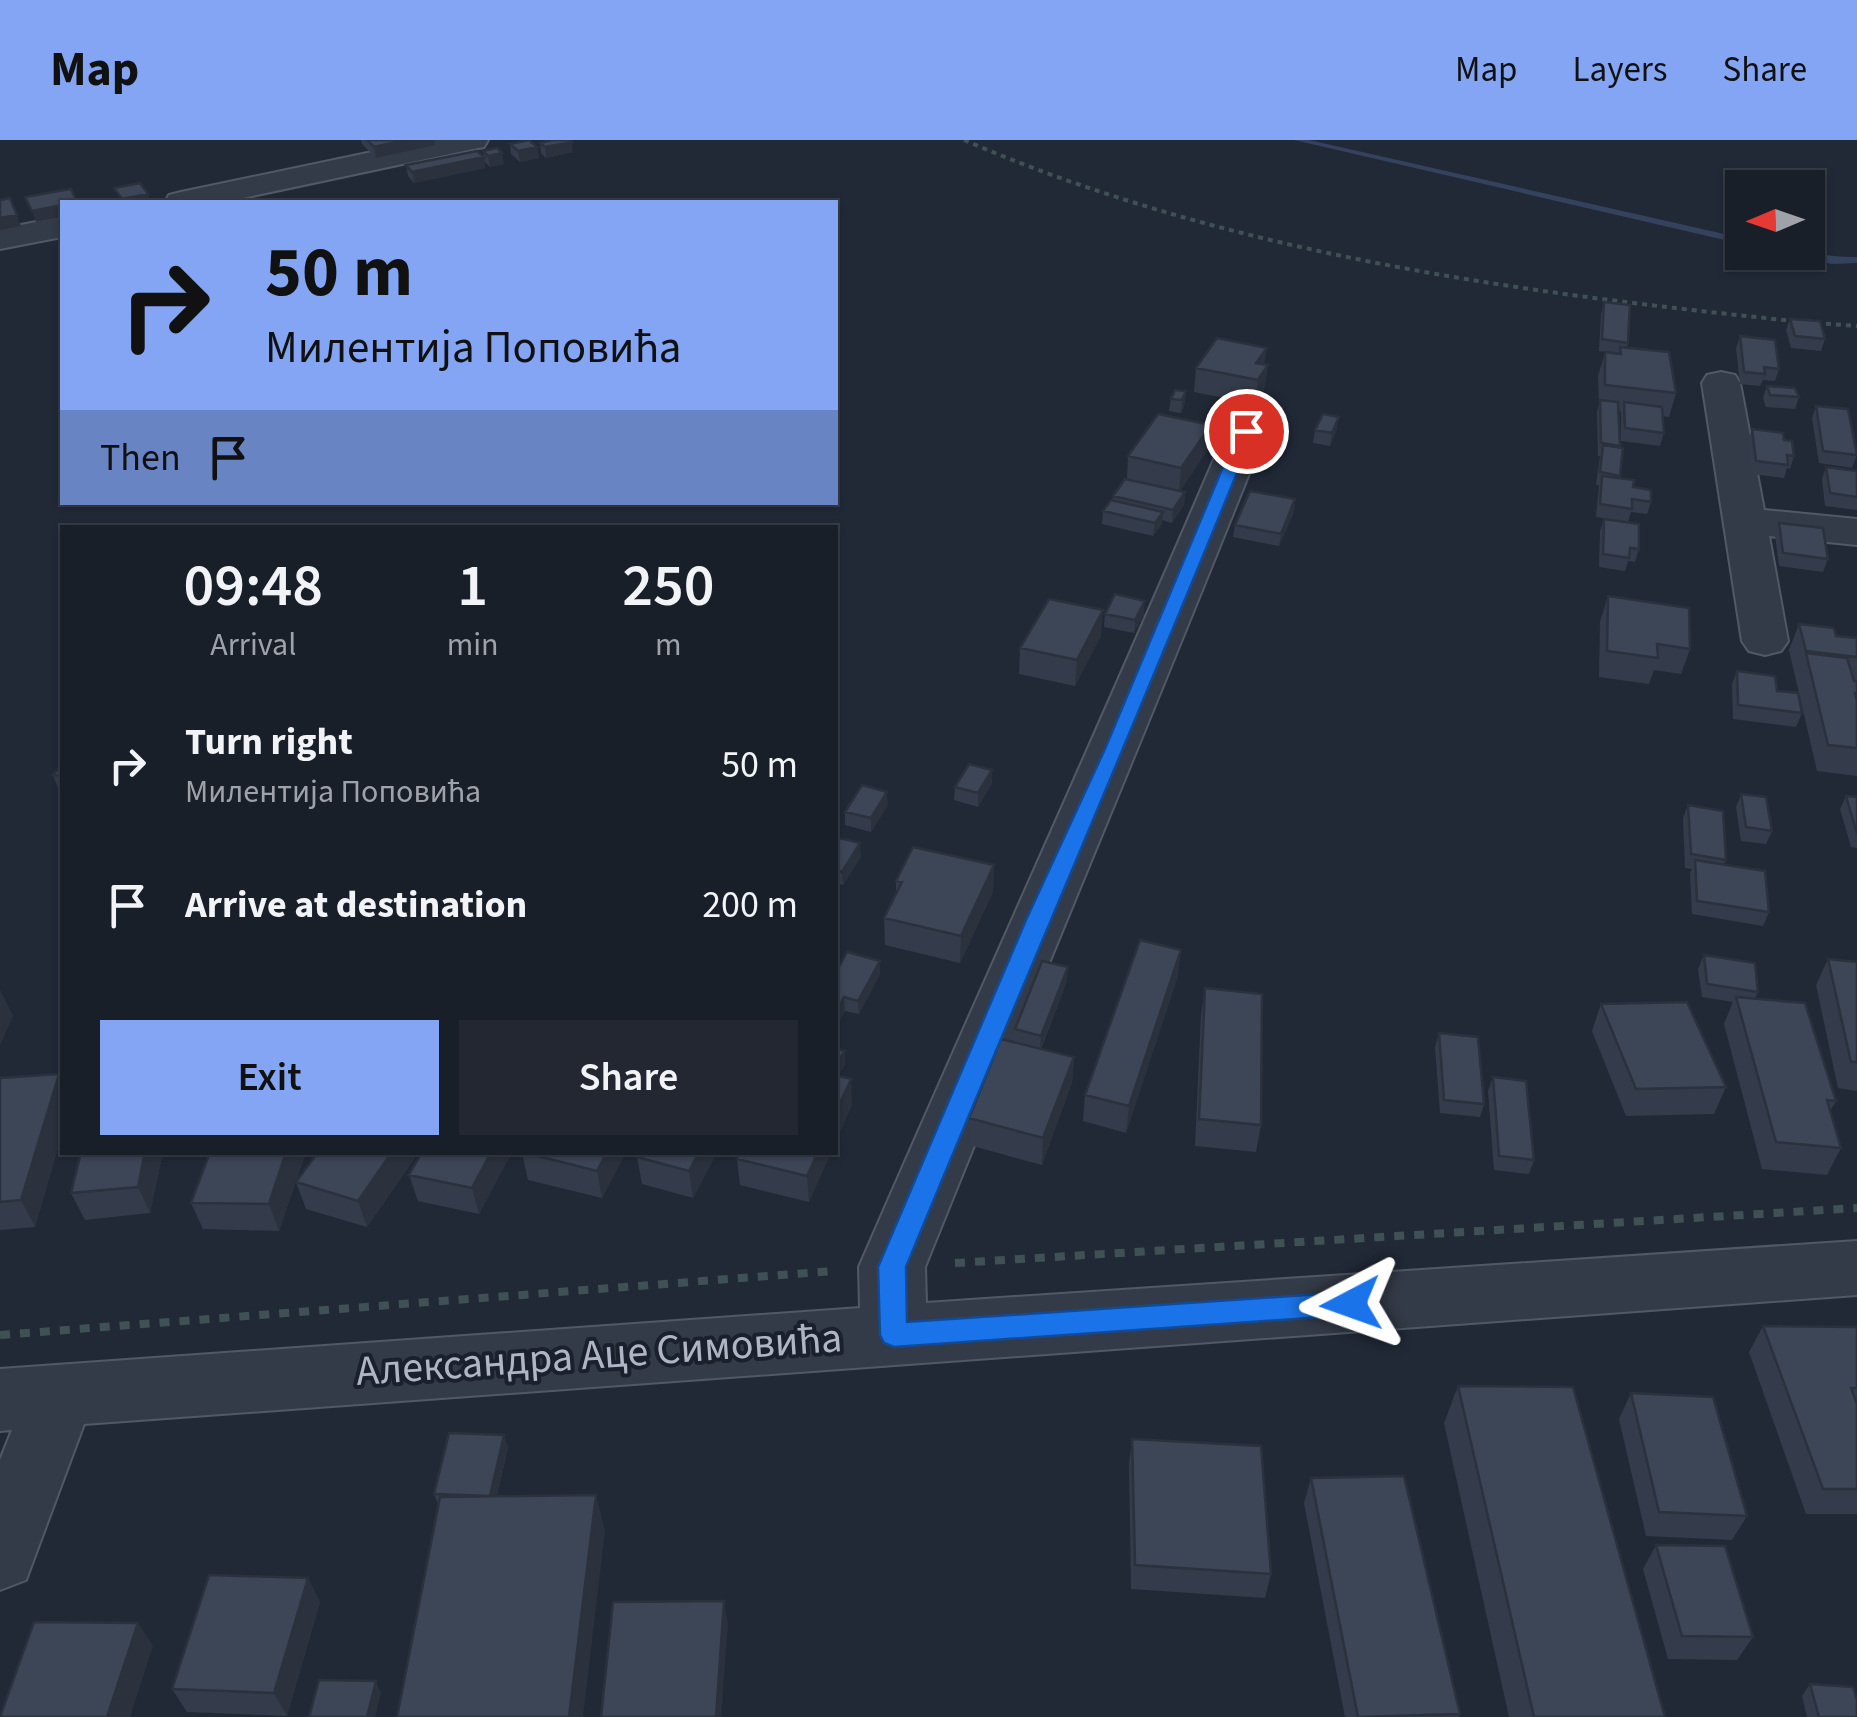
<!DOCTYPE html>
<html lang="en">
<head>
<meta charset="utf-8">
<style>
  body { margin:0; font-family:"Source Sans 3",sans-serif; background:#222731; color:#f1f3f6; height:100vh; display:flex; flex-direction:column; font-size:38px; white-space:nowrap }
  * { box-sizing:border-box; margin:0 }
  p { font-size:32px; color:#9fa2a8 }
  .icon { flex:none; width:55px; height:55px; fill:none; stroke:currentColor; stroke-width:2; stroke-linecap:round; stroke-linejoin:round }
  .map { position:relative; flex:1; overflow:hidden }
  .panel { position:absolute; left:60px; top:385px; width:778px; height:630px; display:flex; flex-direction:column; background:#191f29; border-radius:0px; box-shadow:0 2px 8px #0004,0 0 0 2px #373d46 }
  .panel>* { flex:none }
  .hud { position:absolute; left:60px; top:60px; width:778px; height:305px; border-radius:0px; box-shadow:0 2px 8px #0004,0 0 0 2px #373d46; background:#84a5f4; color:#111; overflow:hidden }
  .needle { width:65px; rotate:268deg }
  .controls { position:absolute; left:1725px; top:30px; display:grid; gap:20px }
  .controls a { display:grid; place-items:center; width:100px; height:100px; border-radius:0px; background:#191f29; box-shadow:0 2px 8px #0004,0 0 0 2px #373d46; font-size:50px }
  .pin { position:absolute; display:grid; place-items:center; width:85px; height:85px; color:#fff; margin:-42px; border:5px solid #fff; border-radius:50%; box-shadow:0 2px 10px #0007 }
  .me { position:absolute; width:110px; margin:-55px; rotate:266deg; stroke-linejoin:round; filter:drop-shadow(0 0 8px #0008) }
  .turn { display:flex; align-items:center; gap:35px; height:210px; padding:0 40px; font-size:45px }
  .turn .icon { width:130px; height:130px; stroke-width:2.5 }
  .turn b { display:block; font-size:70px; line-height:85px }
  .then { display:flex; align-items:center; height:95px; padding:0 40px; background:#0003; gap:20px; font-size:38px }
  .eta { display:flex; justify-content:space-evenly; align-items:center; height:170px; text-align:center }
  .eta b { font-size:60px; font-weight:600; line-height:70px }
  .primary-button { display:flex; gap:20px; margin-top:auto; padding:20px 40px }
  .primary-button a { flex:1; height:115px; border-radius:0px; background:#84a5f4; color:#111; font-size:40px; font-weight:600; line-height:115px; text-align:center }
  .primary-button a+a { background:#222731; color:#f1f3f6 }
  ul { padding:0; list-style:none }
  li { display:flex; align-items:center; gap:30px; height:140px; padding:0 40px }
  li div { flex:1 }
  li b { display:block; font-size:38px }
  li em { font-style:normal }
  header { display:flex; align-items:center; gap:60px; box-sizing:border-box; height:140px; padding:0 50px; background:#84a5f4; color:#111 }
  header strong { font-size:48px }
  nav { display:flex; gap:55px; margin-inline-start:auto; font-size:35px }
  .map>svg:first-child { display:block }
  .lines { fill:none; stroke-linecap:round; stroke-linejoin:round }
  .stream { fill:#35425e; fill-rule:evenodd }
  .minor-casing { stroke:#525865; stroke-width:4 }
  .path-far1 { stroke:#405156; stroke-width:4; stroke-dasharray:5 5; stroke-linecap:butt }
  .path { stroke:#405156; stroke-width:8; stroke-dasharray:10 10; stroke-linecap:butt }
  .minor { fill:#343b48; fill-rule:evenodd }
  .wall { fill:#343c4b }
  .shaded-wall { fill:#2b313d }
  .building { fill:#3d4657; stroke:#2b313d; stroke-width:2.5 }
  .route { fill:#1a73e8; stroke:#114b97; stroke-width:2.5 }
  .labels { text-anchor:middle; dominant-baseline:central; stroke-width:8; stroke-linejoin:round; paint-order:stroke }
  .near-street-label { font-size:42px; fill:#afb5c4; stroke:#1a202c }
</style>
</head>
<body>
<header>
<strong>Map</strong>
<nav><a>Map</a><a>Layers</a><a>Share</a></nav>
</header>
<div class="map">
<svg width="1857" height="1577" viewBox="0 0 1857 1577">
  <rect width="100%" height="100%" fill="#212937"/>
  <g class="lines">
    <path class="stream" d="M 1294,0 L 1309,0 L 1742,98 L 1742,104 Z
      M 1791,112 C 1813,112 1834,118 1857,117 L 1857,123 L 1831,124 Z"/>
    <defs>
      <path id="minor" d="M 429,0 L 488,0 L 484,7 L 473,9 L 224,62 L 165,62 L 169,55 L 181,52 Z
        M 62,77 L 62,97 L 0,109 L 0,89 Z
        M 1721,232 L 1735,235 L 1740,243 L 1764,370 L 1857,379 L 1857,405 L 1769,396 L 1788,501 L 1781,511 L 1765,515 L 1749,511 L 1742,501 L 1702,243 L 1707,235 Z
        M 1246,279 L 1260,283 L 1266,291 C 1155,571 1037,848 925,1127 L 926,1163 L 1857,1101 L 1857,1155 L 84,1284 L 26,1440 L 0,1450 L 0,1320 L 12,1290 L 0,1291 L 0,1229 L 860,1168 L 859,1127 C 980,848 1107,571 1226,291 L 1232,283 Z"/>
    </defs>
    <use href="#minor" class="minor-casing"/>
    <path class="path-far1" d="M 964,0 C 1226,113 1512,152 1794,181
      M 1816,183 L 1857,186"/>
    <path class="path" d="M 955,1123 L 1857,1068
      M 0,1195 L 833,1131"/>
    <use href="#minor" class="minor"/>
  </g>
  <path class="wall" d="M 361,0 L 434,0 L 435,5 L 376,18 L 362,4 Z
    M 540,3 L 573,12 L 546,18 L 541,13 Z
    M 510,4 L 537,7 L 539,18 L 520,22 L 511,14 Z
    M 483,11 L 504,24 L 490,27 L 485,22 Z
    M 484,17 L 485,28 L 414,43 L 408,36 L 406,25 Z
    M 1604,162 L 1628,203 L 1627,208 L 1676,253 L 1669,277 L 1663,276 L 1664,293 L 1660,306 L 1621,301 L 1621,272 L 1619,271 L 1620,308 L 1623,308 L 1619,338 L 1651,362 L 1647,374 L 1631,372 L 1628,382 L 1596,377 L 1599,345 L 1596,345 L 1600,316 L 1598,316 L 1597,272 L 1599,265 L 1598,236 L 1605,212 L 1599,211 L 1601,174 Z
    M 1790,179 L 1825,199 L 1821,211 L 1791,208 L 1786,190 Z
    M 1740,196 L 1779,229 L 1775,241 L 1763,240 L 1760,246 L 1740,244 L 1736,208 Z
    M 1264,224 L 1268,225 L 1264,249 L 1255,264 L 1194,252 L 1196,228 Z
    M 1767,246 L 1799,257 L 1795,269 L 1766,267 L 1763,258 Z
    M 1175,250 L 1185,263 L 1181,273 L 1169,271 L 1171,259 Z
    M 1816,266 L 1857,315 L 1852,328 L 1819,323 L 1812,278 Z
    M 1337,289 L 1330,306 L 1313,303 L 1315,290 Z
    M 1752,289 L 1784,300 L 1794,316 L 1790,329 L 1787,328 L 1784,338 L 1752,334 L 1748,302 Z
    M 1208,309 L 1180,351 L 1185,352 L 1184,365 L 1172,383 L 1162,380 L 1162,384 L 1153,396 L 1102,384 L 1103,371 L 1127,339 L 1128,316 Z
    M 1826,327 L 1857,331 L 1857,370 L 1825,366 L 1822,339 Z
    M 1295,359 L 1294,372 L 1279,406 L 1233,397 L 1235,385 Z
    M 1604,379 L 1639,409 L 1635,422 L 1628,421 L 1625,431 L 1599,427 L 1600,391 Z
    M 1779,383 L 1828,419 L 1823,432 L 1779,426 L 1775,395 Z
    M 1608,456 L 1690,509 L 1681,534 L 1654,530 L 1649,544 L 1599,537 L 1600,482 Z
    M 1105,474 L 1144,474 L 1134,493 L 1104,487 Z
    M 1799,484 L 1836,496 L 1857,498 L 1857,636 L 1817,631 L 1789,510 Z
    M 1101,496 L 1075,546 L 1019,534 L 1020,508 Z
    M 1737,531 L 1777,551 L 1802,573 L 1796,587 L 1733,579 L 1732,544 Z
    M 62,624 L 62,649 L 58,648 L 53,635 Z
    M 992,630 L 992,643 L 978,667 L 954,660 L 955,647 Z
    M 1741,654 L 1772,691 L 1766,704 L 1741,701 L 1736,667 Z
    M 1846,656 L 1857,657 L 1857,708 L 1851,707 L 1840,669 Z
    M 888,665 L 871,692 L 845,685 L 845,672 Z
    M 1688,665 L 1726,720 L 1724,724 L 1769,772 L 1763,786 L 1692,774 L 1690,733 L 1692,729 L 1685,728 L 1683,678 Z
    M 835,697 L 861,717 L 843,745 L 835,743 Z
    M 994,725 L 993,752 L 960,823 L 885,805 L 884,778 L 896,754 L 896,741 Z
    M 1704,815 L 1758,852 L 1755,859 L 1836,961 L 1830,971 L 1841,1008 L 1827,1035 L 1762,1029 L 1724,884 L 1733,862 L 1702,857 L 1698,829 Z
    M 1828,819 L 1857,822 L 1857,951 L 1838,948 L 1816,845 Z
    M 835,834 L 880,834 L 859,874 L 845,871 L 835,890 Z
    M 1178,836 L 1126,993 L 1083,981 L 1085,955 Z
    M 1067,841 L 1041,909 L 1074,917 L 1072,943 L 1042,1025 L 969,1005 L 969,978 L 1014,902 L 1015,889 Z
    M 1205,848 L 1261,985 L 1256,1012 L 1195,1006 L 1201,875 Z
    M 1601,864 L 1726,947 L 1714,974 L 1626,976 L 1592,891 Z
    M 1439,893 L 1484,964 L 1480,977 L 1440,973 L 1435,907 Z
    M 59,934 L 62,940 L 62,994 L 35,1087 L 0,1090 L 0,938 Z
    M 1493,937 L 1534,1020 L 1529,1034 L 1494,1030 L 1488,951 Z
    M 81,1012 L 163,1012 L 150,1073 L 85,1080 L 71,1053 Z
    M 210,1012 L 306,1012 L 279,1091 L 203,1089 L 191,1063 Z
    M 318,1012 L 419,1012 L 367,1087 L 306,1069 L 296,1042 Z
    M 512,1012 L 479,1074 L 418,1061 L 409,1035 Z
    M 626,1012 L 602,1058 L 528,1040 L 522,1013 Z
    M 717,1012 L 693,1058 L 642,1044 L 637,1017 Z
    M 831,1012 L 809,1062 L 740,1045 L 737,1019 Z
    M 1763,1186 L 1857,1187 L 1857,1374 L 1806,1374 L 1749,1212 Z
    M 1458,1246 L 1665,1577 L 1509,1577 L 1444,1283 Z
    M 1631,1253 L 1747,1376 L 1732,1400 L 1646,1396 L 1619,1279 Z
    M 504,1295 L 508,1308 L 497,1356 L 605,1391 L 439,1366 L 434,1354 Z
    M 1132,1299 L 1271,1434 L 1265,1458 L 1131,1449 L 1129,1324 Z
    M 1311,1338 L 1460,1574 L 1459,1577 L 1345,1577 L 1304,1363 Z
    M 1656,1405 L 1753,1497 L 1737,1520 L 1668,1519 L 1643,1429 Z
    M 308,1438 L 320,1462 L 287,1576 L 187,1572 L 172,1549 Z
    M 1810,1544 L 1857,1577 L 1807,1577 L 1802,1556 Z"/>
  <path class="shaded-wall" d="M 405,0 L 434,0 L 435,5 L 376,18 L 374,7 Z
    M 572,2 L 573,12 L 546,18 L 545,7 Z
    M 537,7 L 539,18 L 520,22 L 518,11 Z
    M 502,13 L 504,24 L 490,27 L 488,16 Z
    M 484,17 L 485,28 L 414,43 L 412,32 Z
    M 148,54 L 150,62 L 123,62 L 122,59 Z
    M 62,65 L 62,77 L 36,82 L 32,71 Z
    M 17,75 L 21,86 L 0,90 L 0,78 Z
    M 1267,208 L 1263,232 L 1268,225 L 1264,249 L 1255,264 L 1258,240 L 1256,223 Z
    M 1186,251 L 1185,263 L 1181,273 L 1182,260 Z
    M 1339,277 L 1337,289 L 1330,306 L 1332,293 Z
    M 1211,285 L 1208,309 L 1179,353 L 1181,328 Z
    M 1185,352 L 1184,365 L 1172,383 L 1173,370 Z
    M 1295,359 L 1294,372 L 1279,406 L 1281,394 Z
    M 1163,372 L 1162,384 L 1153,396 L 1155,383 Z
    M 1145,461 L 1144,474 L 1134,493 L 1135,480 Z
    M 1103,470 L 1101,496 L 1075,546 L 1077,520 Z
    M 992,630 L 992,643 L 978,667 L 978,653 Z
    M 887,652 L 888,665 L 871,692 L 871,678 Z
    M 860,703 L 861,717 L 843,745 L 842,732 Z
    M 994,725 L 993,752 L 960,823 L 961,796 Z
    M 1181,810 L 1178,836 L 1126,993 L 1129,966 Z
    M 880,821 L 880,834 L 859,874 L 858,861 Z
    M 1068,827 L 1067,841 L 1040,909 L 1041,896 Z
    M 0,850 L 13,876 L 0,906 Z
    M 844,857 L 845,871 L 835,890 L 835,875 Z
    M 845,911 L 845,925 L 835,940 L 835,925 Z
    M 1074,917 L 1072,943 L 1042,1025 L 1043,998 Z
    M 59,934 L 62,940 L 62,994 L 35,1087 L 21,1060 Z
    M 851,939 L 852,965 L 835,1004 L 835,974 Z
    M 145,1012 L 163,1012 L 150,1073 L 138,1047 Z
    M 286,1012 L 306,1012 L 279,1091 L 269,1064 Z
    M 392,1012 L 419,1012 L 367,1087 L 358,1061 Z
    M 491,1012 L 512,1012 L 479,1074 L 472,1048 Z
    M 607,1012 L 626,1012 L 602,1058 L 597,1031 Z
    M 699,1012 L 717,1012 L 693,1058 L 689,1031 Z
    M 818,1012 L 831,1012 L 809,1062 L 807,1036 Z
    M 504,1295 L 508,1308 L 494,1368 L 490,1356 Z
    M 596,1355 L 605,1391 L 583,1577 L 569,1577 Z
    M 308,1438 L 320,1462 L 287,1576 L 274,1553 Z
    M 724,1461 L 728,1484 L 721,1577 L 716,1577 Z
    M 138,1483 L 153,1506 L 130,1577 L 107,1577 Z
    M 376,1541 L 381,1553 L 375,1577 L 367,1577 Z"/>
  <path class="building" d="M 367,0 L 405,0 L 374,7 Z
    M 529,0 L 537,7 L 518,11 L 510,4 Z
    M 552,0 L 570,0 L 572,2 L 545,7 L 540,3 Z
    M 497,8 L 502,13 L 488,16 L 483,11 Z
    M 477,11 L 484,17 L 412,32 L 406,25 Z
    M 140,43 L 148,54 L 122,59 L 114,48 Z
    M 71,49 L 77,62 L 62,62 L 62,65 L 32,71 L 25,57 Z
    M 10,58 L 17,75 L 0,78 L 0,60 Z
    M 1604,162 L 1630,165 L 1628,203 L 1602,199 Z
    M 1790,179 L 1820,181 L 1825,199 L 1795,196 Z
    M 1740,196 L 1775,200 L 1779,229 L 1764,227 L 1765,234 L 1744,232 Z
    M 1217,198 L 1267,208 L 1256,223 L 1268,225 L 1258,240 L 1196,228 Z
    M 1620,207 L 1669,212 L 1676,253 L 1605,245 L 1605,212 L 1621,214 Z
    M 1767,246 L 1795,248 L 1799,257 L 1770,255 Z
    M 1175,250 L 1186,251 L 1182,260 L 1171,259 Z
    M 1600,260 L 1618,262 L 1620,306 L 1601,303 Z
    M 1624,262 L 1662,267 L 1664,293 L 1625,288 Z
    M 1816,266 L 1848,269 L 1857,315 L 1823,311 Z
    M 1158,274 L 1211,285 L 1181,328 L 1128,316 Z
    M 1323,274 L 1339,277 L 1332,293 L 1315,290 Z
    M 1752,289 L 1783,293 L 1784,300 L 1792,301 L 1794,316 L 1787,315 L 1788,325 L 1756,321 Z
    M 1603,305 L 1623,308 L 1620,336 L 1600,332 Z
    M 1826,327 L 1857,331 L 1857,357 L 1830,353 Z
    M 1602,336 L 1634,340 L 1633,347 L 1651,350 L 1651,362 L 1632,359 L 1632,369 L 1600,364 Z
    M 1125,339 L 1185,352 L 1173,370 L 1113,356 Z
    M 1250,351 L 1295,359 L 1281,394 L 1235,385 Z
    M 1111,360 L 1163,372 L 1155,383 L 1103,371 Z
    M 1604,379 L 1639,384 L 1639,409 L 1630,408 L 1629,418 L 1603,414 Z
    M 1779,383 L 1823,388 L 1828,419 L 1783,413 Z
    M 1115,454 L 1145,461 L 1135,480 L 1105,474 Z
    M 1608,456 L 1689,468 L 1690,509 L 1657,504 L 1658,518 L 1607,511 Z
    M 1049,459 L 1103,470 L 1077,520 L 1020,508 Z
    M 1799,484 L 1834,488 L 1836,496 L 1857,498 L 1857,517 L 1806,511 Z
    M 1806,513 L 1847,518 L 1854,541 L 1857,541 L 1857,553 L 1855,553 L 1857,561 L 1857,608 L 1828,605 Z
    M 1737,531 L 1775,536 L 1777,551 L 1798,553 L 1802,573 L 1738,565 Z
    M 62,624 L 62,636 L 53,635 Z
    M 969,624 L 992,630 L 978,653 L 955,647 Z
    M 862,645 L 887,652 L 871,678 L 845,672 Z
    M 1741,654 L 1766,657 L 1772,691 L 1746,687 Z
    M 1846,656 L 1857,657 L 1857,694 Z
    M 1688,665 L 1723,671 L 1726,720 L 1691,714 Z
    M 835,697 L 860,703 L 842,732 L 835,730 Z
    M 913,707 L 994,725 L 961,796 L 884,778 L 902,742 L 896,741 Z
    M 1695,720 L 1765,731 L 1769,772 L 1697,761 Z
    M 1140,800 L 1181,810 L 1129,966 L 1085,955 Z
    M 847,812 L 880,821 L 858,861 L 844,857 L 835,875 L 835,834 Z
    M 1704,815 L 1755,823 L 1758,852 L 1707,844 Z
    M 1828,819 L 1857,822 L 1857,922 L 1851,922 Z
    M 1042,821 L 1068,827 L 1041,896 L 1015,889 Z
    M 1205,848 L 1262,854 L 1261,985 L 1199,979 Z
    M 1736,857 L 1805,863 L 1836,961 L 1827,960 L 1841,1008 L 1776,1002 Z
    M 1687,862 L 1726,947 L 1636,949 L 1601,864 Z
    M 1439,893 L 1478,897 L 1484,964 L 1444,960 Z
    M 1001,899 L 1074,917 L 1043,998 L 969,978 Z
    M 835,908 L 845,911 L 835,925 Z
    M 59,934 L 21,1060 L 0,1062 L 0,938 Z
    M 835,935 L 851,939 L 835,974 Z
    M 1493,937 L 1526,941 L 1534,1020 L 1499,1016 Z
    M 81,1012 L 145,1012 L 138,1047 L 71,1053 Z
    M 210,1012 L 286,1012 L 269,1064 L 191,1063 Z
    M 318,1012 L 392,1012 L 358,1061 L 296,1042 Z
    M 422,1012 L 491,1012 L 472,1048 L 409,1035 Z
    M 522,1012 L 607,1012 L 597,1031 Z
    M 640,1012 L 699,1012 L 689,1031 L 637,1017 Z
    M 740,1012 L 818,1012 L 807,1036 L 737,1019 Z
    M 1763,1186 L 1857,1187 L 1857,1248 L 1851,1248 L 1857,1264 L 1857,1349 L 1823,1349 Z
    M 1458,1246 L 1573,1247 L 1665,1577 L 1534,1577 Z
    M 1631,1253 L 1713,1257 L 1747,1376 L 1659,1372 Z
    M 449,1293 L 504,1295 L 490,1356 L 434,1354 Z
    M 1132,1299 L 1261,1306 L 1271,1434 L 1135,1425 Z
    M 1404,1336 L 1460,1574 L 1358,1577 L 1311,1338 Z
    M 596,1355 L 569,1577 L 397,1577 L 440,1357 Z
    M 1656,1405 L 1725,1406 L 1753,1497 L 1682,1496 Z
    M 209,1435 L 308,1438 L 274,1553 L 172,1549 Z
    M 724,1461 L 716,1577 L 601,1577 L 613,1462 Z
    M 34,1482 L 138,1483 L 107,1577 L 0,1577 Z
    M 319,1540 L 376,1541 L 367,1577 L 309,1577 Z
    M 1810,1544 L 1853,1547 L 1857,1560 L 1857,1577 L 1819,1577 Z"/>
  <path class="route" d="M 1246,286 L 1254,291 C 1141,571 1021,848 906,1127 L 907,1182 L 1351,1152 L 1361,1156 L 1365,1164 L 1361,1172 L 1351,1175 L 894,1207 L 884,1203 L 880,1195 L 878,1127 L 1026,780 L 1105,609 L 1238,291 Z"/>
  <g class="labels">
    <g class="near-street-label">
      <text transform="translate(599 1215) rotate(-4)">Александра Аце Симовића</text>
    </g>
  </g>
</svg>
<div class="controls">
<a><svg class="needle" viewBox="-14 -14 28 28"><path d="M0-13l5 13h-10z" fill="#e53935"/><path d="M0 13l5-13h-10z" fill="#9fa2a8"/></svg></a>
</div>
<div class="pin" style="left:1246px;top:291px;background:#d93025"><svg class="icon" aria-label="arrive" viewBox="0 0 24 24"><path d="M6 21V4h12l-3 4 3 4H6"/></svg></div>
<svg class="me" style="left:1351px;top:1164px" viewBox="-20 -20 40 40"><path d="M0-17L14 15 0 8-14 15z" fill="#1a73e8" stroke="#fff" stroke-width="4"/></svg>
<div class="hud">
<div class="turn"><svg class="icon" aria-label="right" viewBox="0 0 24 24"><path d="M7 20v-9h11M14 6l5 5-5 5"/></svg><div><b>50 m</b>Милентија Поповића</div></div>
<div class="then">Then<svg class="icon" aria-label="arrive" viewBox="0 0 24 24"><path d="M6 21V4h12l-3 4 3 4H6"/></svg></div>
</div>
<section class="panel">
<div class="eta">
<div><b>09:48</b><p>Arrival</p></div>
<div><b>1</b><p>min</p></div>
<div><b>250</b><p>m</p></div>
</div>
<ul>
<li><svg class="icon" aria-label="right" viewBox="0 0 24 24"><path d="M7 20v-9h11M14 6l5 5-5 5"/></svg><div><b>Turn right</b><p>Милентија Поповића</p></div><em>50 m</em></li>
<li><svg class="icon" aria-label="arrive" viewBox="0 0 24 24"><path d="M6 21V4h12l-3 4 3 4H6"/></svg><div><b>Arrive at destination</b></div><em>200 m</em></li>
</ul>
<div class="primary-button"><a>Exit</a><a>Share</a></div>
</section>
</div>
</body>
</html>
